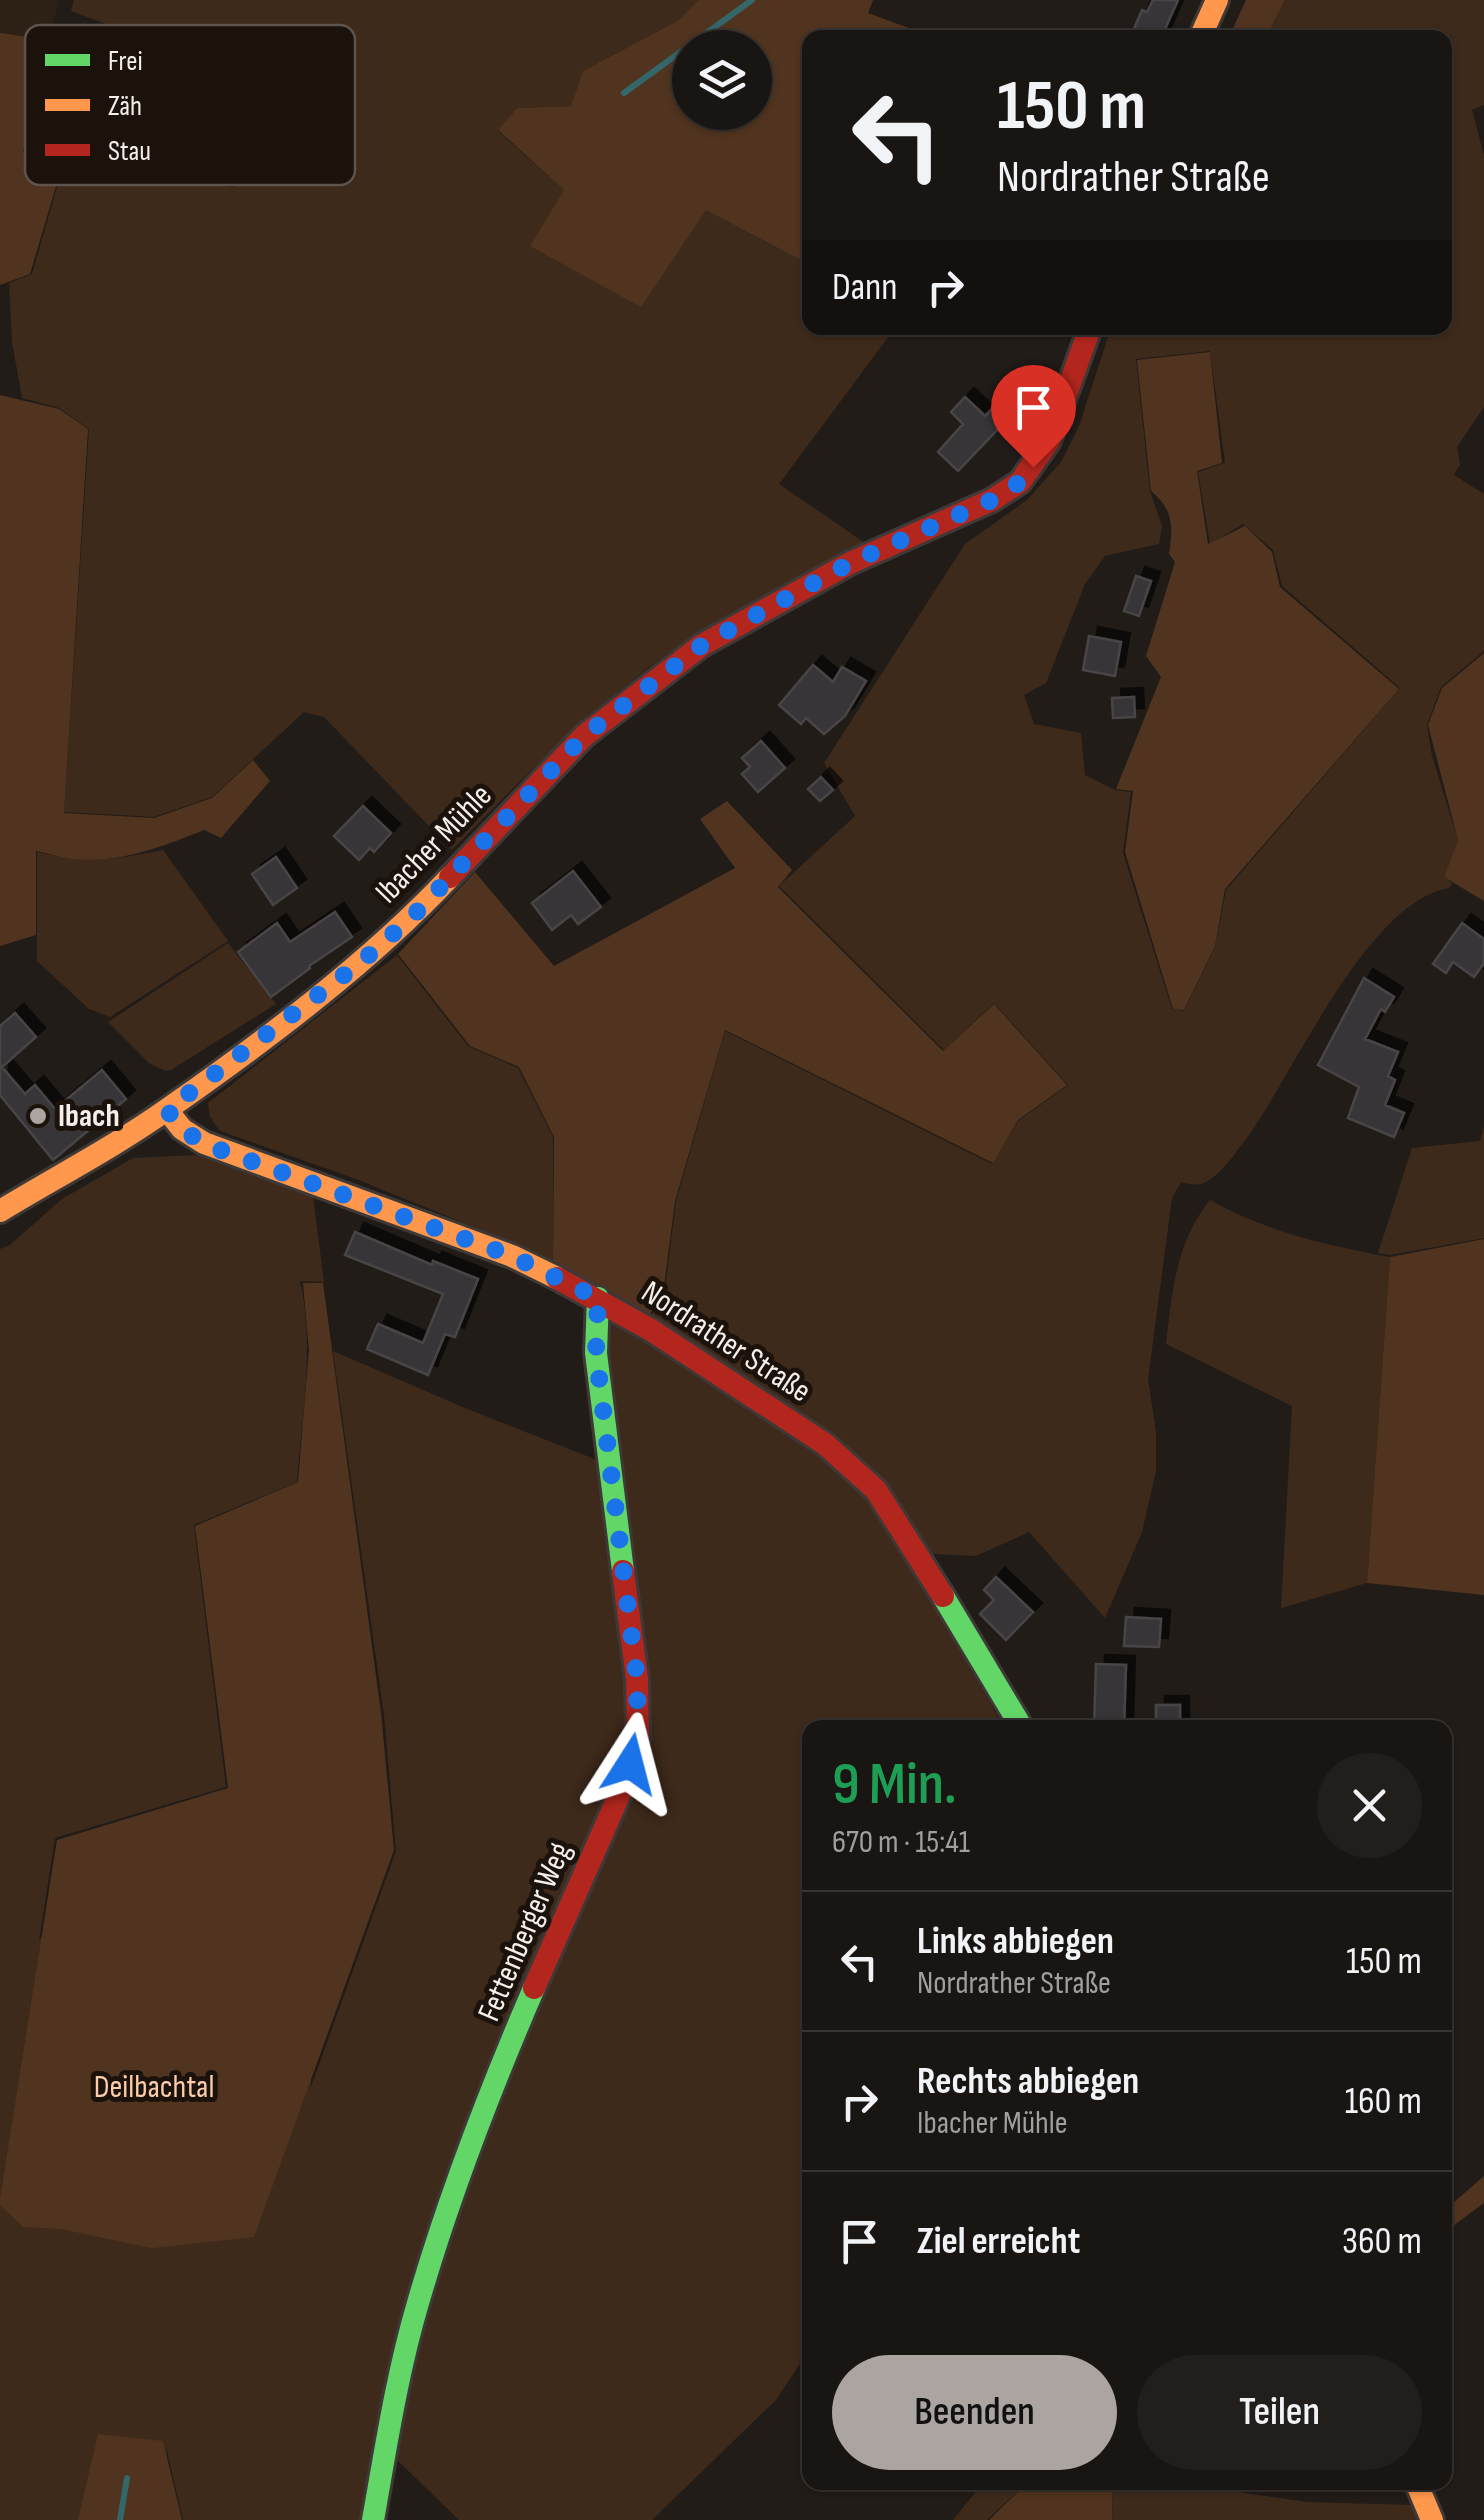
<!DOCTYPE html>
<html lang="de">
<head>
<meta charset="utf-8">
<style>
  body { margin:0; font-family:"Sofia Sans Condensed",sans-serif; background:#221e1b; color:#f1f3f6; height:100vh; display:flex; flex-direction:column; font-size:38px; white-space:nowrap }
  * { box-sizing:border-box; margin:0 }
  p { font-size:32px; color:#9f9f9f }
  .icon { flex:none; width:55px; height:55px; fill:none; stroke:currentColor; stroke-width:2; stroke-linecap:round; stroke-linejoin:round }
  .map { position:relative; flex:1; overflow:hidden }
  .drawer { position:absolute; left:802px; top:1720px; width:650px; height:770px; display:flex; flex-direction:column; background:#191512; border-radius:20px; box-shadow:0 2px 8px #0004,0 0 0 2px #373432 }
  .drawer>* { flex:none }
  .top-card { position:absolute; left:802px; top:30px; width:650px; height:305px; border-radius:20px; box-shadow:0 2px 8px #0004,0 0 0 2px #373432; background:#191512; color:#f1f3f6; overflow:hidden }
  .tools { position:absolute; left:672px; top:30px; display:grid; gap:20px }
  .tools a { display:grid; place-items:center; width:100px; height:100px; border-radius:50%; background:#191512; box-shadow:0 2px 8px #0004,0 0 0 2px #373432; font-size:50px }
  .pin { position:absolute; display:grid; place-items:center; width:85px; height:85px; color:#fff; margin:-102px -42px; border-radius:50% 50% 50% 0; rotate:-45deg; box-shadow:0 0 10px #0007 }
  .pin .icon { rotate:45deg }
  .me { position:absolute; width:110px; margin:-55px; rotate:9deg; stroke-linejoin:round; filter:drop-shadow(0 0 8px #0008) }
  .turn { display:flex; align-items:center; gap:35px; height:210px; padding:0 30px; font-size:45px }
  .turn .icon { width:130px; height:130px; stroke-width:2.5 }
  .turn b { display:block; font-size:70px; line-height:85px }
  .then { display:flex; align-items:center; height:95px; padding:0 30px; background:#0003; gap:20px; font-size:38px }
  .round { display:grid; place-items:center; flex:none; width:105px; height:105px; border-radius:52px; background:#221e1b }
  .summary { display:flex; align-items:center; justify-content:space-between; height:170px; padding:0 30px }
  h1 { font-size:60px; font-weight:600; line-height:75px; color:#1e9e55 }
  .action { display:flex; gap:20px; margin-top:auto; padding:20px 30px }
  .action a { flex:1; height:115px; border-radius:60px; background:#aba4a0; color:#111; font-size:40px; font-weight:600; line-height:115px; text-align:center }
  .action a+a { background:#221e1b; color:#f1f3f6 }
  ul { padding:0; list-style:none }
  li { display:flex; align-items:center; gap:30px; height:140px; padding:0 30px; border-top:2px solid #373432 }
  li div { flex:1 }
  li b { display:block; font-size:38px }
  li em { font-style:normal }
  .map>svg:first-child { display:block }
  .commercial { fill:#2d2015 }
  .green { fill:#3e2a1b; fill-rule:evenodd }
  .forest { fill:#51341f; fill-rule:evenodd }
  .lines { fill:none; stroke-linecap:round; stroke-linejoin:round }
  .stream { stroke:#34676a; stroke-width:6 }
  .building { fill:#383437; stroke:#484546; stroke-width:2.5; filter:url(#shadow) }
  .fast-casing { stroke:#3e3936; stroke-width:28 }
  .slow-casing { stroke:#3e3936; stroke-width:28 }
  .jam-casing { stroke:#3e3936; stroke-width:28 }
  .fast { stroke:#63d668; stroke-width:22 }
  .slow { stroke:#ff974d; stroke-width:22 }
  .jam { stroke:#b3261e; stroke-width:22 }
  .route { stroke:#1a73e8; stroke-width:18; stroke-dasharray:0 32.4 }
  .poi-dot { fill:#aba4a0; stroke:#1b120b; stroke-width:4 }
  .labels { text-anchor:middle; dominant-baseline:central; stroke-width:10; stroke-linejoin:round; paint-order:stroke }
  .street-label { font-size:32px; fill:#f6eee9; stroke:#1b120b }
  .poi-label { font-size:32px; font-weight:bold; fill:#f6eee9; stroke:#1b120b; text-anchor:start }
  .park-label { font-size:32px; fill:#fdccaa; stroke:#1b120b }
  .key { fill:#1b120b; stroke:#5d544e; stroke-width:2.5 }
  .key-label { font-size:28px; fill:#f6eee9 }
</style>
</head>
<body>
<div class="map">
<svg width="1484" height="2520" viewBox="0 0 1484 2520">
  <defs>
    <filter id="shadow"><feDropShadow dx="9" dy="-9" stdDeviation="0" flood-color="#0009"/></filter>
  </defs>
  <rect width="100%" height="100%" fill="#211c18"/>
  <path class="commercial" d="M 0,0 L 59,0 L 49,40 L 0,33 Z"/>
  <path class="green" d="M 74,0 L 698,0 L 679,20 L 583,71 L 572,106 L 517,108 L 498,131 L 564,190 L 706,210 L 810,265 L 810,328 L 895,328 L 779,484 L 865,543 C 798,578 727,612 666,655 C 587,712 520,781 452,850 L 324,717 L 304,712 L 212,797 L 154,817 L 64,812 L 89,429 L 59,408 L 22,398 L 12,342 L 9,283 L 32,274 L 63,166 L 234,187 L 255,125 L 201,103 L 207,61 L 71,11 Z
    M 1285,0 L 1484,0 L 1484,105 L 1472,110 L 1484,155 L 1484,407 L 1457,447 L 1460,464 L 1454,475 L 1484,494 L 1484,651 L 1441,687 L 1427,725 L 1432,756 L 1458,840 L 1444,877 L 1452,883 L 1449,888 C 1368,901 1293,1075 1246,1139 C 1235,1153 1221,1175 1204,1183 C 1196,1186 1189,1184 1181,1182 L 1172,1198 L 1148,1379 L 1156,1431 L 1156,1471 L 1142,1532 L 1105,1618 L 1029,1532 L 976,1556 L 932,1554 L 912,1568 L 1004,1727 L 810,1728 L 810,2348 L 776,2400 L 652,2520 L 459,2520 L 394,2457 L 366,2520 L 183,2520 L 166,2447 L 170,2520 L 0,2520 L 0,1249 L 10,1245 L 62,1199 L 133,1158 L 196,1155 L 313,1197 L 324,1282 L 300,1281 C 315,1346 302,1416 297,1482 L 194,1525 L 226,1787 L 55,1838 L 39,1941 L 41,1937 L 311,2067 L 311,2087 L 396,1851 L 384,1715 L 333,1351 L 465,1408 L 602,1462 L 603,1324 L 606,1319 L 614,1319 L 638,1335 L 664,1296 L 676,1201 L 725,1031 L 992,1164 L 1018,1121 L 1068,1085 L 994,1003 L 944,1050 L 779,886 L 855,816 L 824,763 L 965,544 L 1027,500 L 1061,462 L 1079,426 L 1111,328 L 1445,328 L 1445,38 L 1266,37 ZM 1210,351 L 1225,463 L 1198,472 L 1210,544 L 1243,524 L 1273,550 L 1282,586 L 1400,688 L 1226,890 L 1215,947 L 1184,1011 L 1172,1009 L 1123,853 L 1131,792 L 1115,790 L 1085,775 L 1081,733 L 1034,724 L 1024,695 L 1046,683 L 1085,584 L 1105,556 L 1159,544 L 1162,526 L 1150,491 L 1136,359 Z
    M 163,850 L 228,941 L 110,1017 L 89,1009 L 37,961 L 37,852 C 88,864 112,860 163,850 Z
    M 228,943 L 276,1004 L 171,1070 L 165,1071 L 149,1063 L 108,1022 Z
    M 397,955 L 468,1046 L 518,1068 L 553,1137 L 553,1265 L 464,1223 L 356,1179 L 220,1131 L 210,1117 L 208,1103 Z
    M 1484,1126 L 1484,1238 L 1390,1255 L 1378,1253 L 1412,1148 L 1480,1141 Z
    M 1210,1200 C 1267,1232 1326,1245 1390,1257 L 1367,1583 L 1281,1608 L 1292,1406 L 1166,1344 C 1172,1292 1176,1242 1210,1200 Z
    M 1114,2482 L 1174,2483 L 1307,2502 L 1412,2505 L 1419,2520 L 1112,2520 Z
    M 983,2483 L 1027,2483 L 987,2520 L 953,2520 Z"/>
  <path class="forest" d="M 698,0 L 873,0 L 868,13 L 933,37 L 810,38 L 810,265 L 706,210 L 641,307 L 530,246 L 564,190 L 498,130 L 517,108 L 571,106 L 583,71 L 679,20 ZM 690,48 L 755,48 L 755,112 L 690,112 Z
    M 1246,0 L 1285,0 L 1266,37 L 1229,37 Z
    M 0,33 L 49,40 L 23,152 L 62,166 L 30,274 L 0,285 Z
    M 1210,352 L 1222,463 L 1197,471 L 1208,544 L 1245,526 L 1272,552 L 1280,587 L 1399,689 L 1225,889 L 1215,946 L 1184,1010 L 1173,1009 L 1125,852 L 1133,791 L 1116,789 L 1161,677 L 1146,656 L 1175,562 L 1169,554 C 1173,527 1174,510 1151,491 L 1137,360 Z
    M 0,395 L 59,409 L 88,429 L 64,813 L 154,818 L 212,798 L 253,760 L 270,781 L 221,838 L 204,830 C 164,846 119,864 74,859 C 61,858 48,853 36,851 L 36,935 L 0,946 Z
    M 1484,653 L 1484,901 L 1444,877 L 1458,840 L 1428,725 L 1442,688 Z
    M 727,801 L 792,870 L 778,887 L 943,1051 L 994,1004 L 1067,1085 L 1018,1120 L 993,1163 L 725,1030 L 675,1201 L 663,1294 L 648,1317 L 553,1265 L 554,1137 L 519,1067 L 470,1046 L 398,954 L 475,872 L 554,966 L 735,868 L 700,819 Z
    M 1484,1239 L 1484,1595 L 1367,1583 L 1390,1257 Z
    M 303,1283 L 323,1283 L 381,1713 L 394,1850 L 254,2237 L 152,2248 L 61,2229 L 23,2227 L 0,2205 L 0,2199 L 57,1840 L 228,1788 L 195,1526 L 298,1482 L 309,1350 Z
    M 1484,2176 L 1484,2203 L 1445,2232 L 1445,2210 Z
    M 98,2434 L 163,2441 L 182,2520 L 78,2520 Z
    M 1028,2482 L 1113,2483 L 1112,2520 L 989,2520 Z"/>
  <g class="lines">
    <path class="stream" d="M 624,93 L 752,0
      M 120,2520 L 127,2478"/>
  </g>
  <path class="building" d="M 1153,0 L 1178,0 L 1161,38 L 1130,38 L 1142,10 L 1147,12 Z
    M 1008,393 L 1020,406 L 958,471 L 938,452 L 963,424 L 951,412 L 965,397 L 985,416 Z
    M 1136,576 L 1151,581 L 1139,616 L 1124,611 Z
    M 1089,636 L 1121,642 L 1115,676 L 1083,670 Z
    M 813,665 L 833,682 L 842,667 L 866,681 L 845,716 L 824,734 L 806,718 L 801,724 L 779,705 Z
    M 1134,697 L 1135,717 L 1113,718 L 1112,698 Z
    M 761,741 L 785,768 L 758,792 L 742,774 L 750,767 L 742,758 Z
    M 821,777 L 833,790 L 820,801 L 808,789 Z
    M 363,806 L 391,833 L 374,852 L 370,848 L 359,860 L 334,836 Z
    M 276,857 L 297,888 L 273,905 L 252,874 Z
    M 573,871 L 601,907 L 578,924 L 571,915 L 552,930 L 532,903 Z
    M 335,912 L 352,937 L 309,966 L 310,968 L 271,997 L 238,952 L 277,923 L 290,942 Z
    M 1462,923 L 1484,939 L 1484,963 L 1474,977 L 1453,962 L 1446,973 L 1433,964 Z
    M 1364,978 L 1394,997 L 1385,1012 L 1381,1009 L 1365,1039 L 1398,1052 L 1388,1076 L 1395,1080 L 1385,1105 L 1404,1113 L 1394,1137 L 1348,1118 L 1359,1087 L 1318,1065 Z
    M 15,1013 L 36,1037 L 2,1067 L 25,1094 L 35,1085 L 55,1109 L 102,1070 L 126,1099 L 53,1160 L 0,1095 L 0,1026 Z
    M 355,1232 L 432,1265 L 433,1261 L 478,1279 L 455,1337 L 445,1334 L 428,1375 L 367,1349 L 378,1324 L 423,1343 L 443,1294 L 345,1255 Z
    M 996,1577 L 1033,1612 L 1006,1640 L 980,1614 L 994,1600 L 984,1590 Z
    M 1126,1617 L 1161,1619 L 1159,1647 L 1124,1646 Z
    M 1096,1664 L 1126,1665 L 1124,1728 L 1094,1728 Z
    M 1156,1705 L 1180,1705 L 1180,1728 L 1156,1728 Z"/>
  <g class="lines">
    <defs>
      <path id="fast" d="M 598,1298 L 596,1353 L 623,1571
        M 943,1596 L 1022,1728
        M 373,2520 C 386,2447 397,2374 418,2303 C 449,2196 490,2090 534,1988"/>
      <path id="slow" d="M 1200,38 L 1217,0
        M 167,1110 L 182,1129 L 204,1143 L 512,1256 L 557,1278
        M 0,1211 C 56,1177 116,1146 169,1108 C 266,1040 369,963 450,877
        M 1416,2482 L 1432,2520"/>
      <path id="jam" d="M 450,877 L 584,736 L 702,645 L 850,563 L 992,500 L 1020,482 L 1049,441 L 1090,328
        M 557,1278 L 651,1330 L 825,1444 L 876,1490 L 943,1596
        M 534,1988 L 621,1791 L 638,1737 L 637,1679 L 623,1571"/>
    </defs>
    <use href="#fast" class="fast-casing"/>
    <use href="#slow" class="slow-casing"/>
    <use href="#jam" class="jam-casing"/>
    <use href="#fast" class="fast"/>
    <use href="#slow" class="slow"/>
    <use href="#jam" class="jam"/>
  </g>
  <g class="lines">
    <path class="route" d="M 630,1764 L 638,1737 L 637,1679 L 596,1353 L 598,1298 L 512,1256 L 204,1144 L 182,1129 L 167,1110 L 361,962 L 412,917 L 584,736 L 702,645 L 850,563 L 992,500 L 1020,482 L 1033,467"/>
  </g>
  <circle class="poi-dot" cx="38" cy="1116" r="10"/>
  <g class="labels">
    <g class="street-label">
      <text transform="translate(434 844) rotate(-46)">Ibacher Mühle</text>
      <text transform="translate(726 1342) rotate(33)">Nordrather Straße</text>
      <text transform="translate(525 1932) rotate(-67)">Fettenberger Weg</text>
    </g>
    <g class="poi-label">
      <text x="58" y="1116">Ibach</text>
    </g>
    <g class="park-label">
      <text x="154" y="2087">Deilbachtal</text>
    </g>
  </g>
  <rect x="25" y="25" width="330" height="160" rx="15" class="key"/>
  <rect x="45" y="54" width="45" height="12" fill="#63d668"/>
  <rect x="45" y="99" width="45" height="12" fill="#ff974d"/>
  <rect x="45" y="144" width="45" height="12" fill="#b3261e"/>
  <g class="key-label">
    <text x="108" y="70">Frei</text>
    <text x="108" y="115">Zäh</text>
    <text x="108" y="160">Stau</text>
  </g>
</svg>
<div class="tools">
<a><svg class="icon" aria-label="layers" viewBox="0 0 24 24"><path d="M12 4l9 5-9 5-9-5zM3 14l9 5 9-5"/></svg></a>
</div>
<div class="pin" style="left:1033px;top:467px;background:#d93025"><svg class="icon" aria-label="arrive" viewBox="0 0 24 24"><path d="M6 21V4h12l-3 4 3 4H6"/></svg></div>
<svg class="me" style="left:630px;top:1764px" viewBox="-20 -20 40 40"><path d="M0-17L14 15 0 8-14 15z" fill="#1a73e8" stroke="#fff" stroke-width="4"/></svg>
<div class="top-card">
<div class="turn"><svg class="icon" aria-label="left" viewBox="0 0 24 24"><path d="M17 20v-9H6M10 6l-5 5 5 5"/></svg><div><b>150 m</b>Nordrather Straße</div></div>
<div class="then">Dann<svg class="icon" aria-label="right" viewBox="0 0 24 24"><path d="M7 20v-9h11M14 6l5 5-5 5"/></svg></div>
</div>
<section class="drawer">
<div class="summary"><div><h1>9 Min.</h1><p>670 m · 15:41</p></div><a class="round"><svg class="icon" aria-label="close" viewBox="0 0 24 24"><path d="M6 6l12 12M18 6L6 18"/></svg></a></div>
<ul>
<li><svg class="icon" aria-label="left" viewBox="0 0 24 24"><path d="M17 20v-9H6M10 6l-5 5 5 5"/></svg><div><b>Links abbiegen</b><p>Nordrather Straße</p></div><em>150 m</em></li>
<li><svg class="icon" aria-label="right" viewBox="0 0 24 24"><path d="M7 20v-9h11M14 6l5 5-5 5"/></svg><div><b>Rechts abbiegen</b><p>Ibacher Mühle</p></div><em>160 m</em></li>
<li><svg class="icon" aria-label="arrive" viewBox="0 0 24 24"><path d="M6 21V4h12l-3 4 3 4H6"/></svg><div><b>Ziel erreicht</b></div><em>360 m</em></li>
</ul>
<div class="action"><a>Beenden</a><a>Teilen</a></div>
</section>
</div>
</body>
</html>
